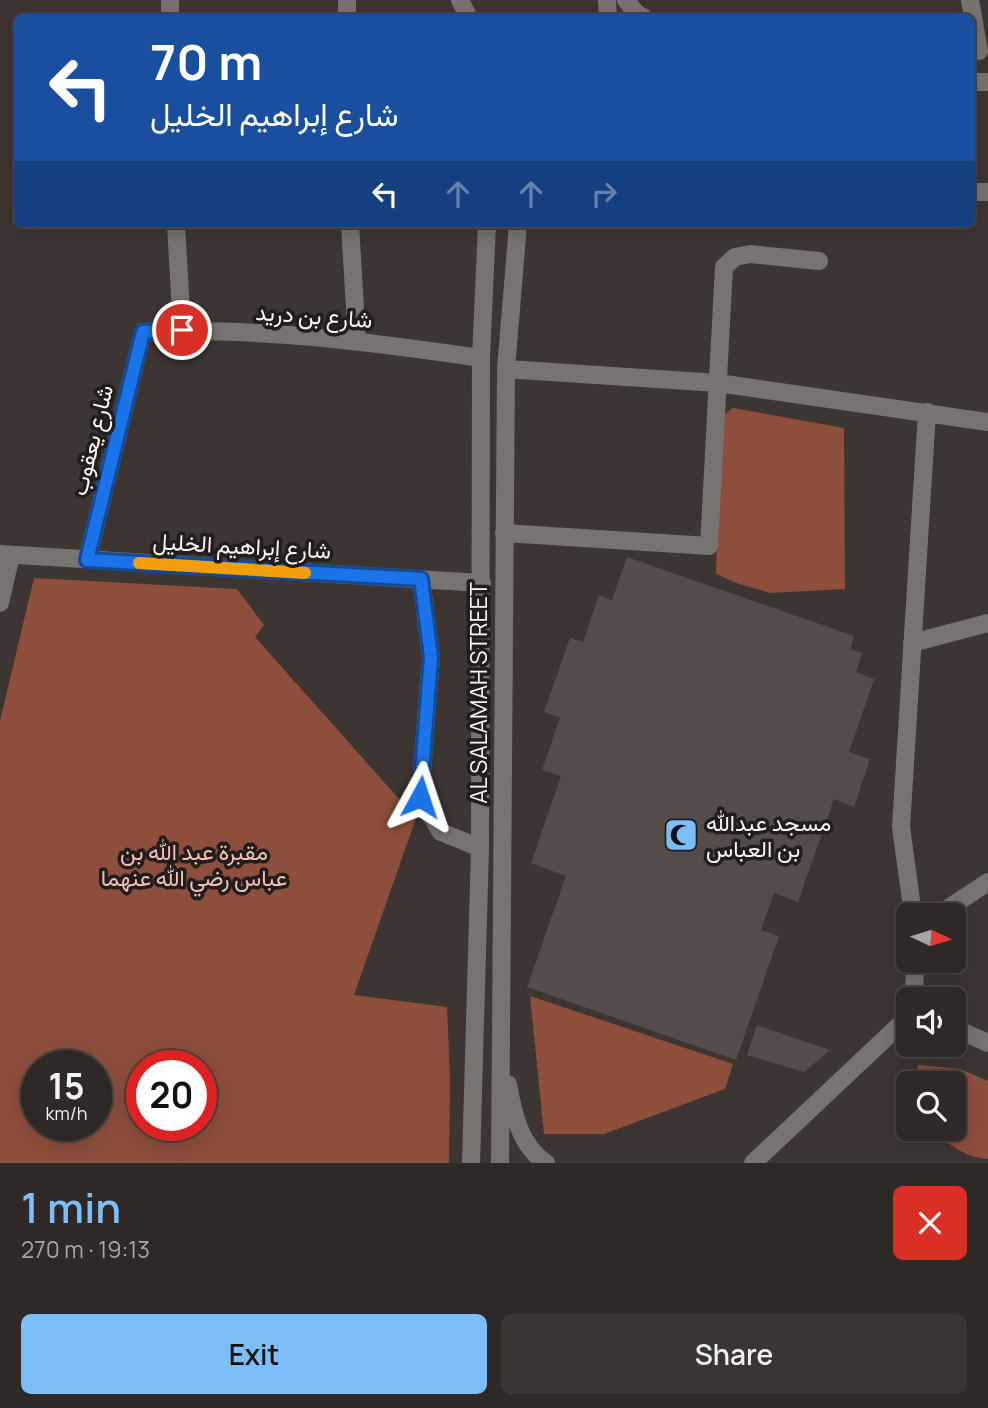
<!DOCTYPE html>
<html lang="en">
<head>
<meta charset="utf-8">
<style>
  body { margin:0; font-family:Manrope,Vazirmatn,sans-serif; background:#3a3432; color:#f1f3f6; height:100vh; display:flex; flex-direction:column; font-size:26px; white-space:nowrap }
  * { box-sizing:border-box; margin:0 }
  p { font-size:23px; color:#a7a6a7 }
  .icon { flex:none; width:38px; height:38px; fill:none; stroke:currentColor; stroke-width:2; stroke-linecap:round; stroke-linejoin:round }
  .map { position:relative; height:1163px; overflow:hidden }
  .side { display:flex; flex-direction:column; background:#2e2826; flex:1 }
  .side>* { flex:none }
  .guide { position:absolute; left:14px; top:14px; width:961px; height:214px; border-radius:10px; box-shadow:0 4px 18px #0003,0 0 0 2px #494443; background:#1a4fa0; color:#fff; overflow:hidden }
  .needle { width:46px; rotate:94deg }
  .tools { position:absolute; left:896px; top:903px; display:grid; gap:14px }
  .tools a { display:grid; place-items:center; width:70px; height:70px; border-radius:10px; background:#2e2826; box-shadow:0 4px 18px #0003,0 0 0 2px #494443; font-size:35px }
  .speed { position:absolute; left:21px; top:1050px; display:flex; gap:14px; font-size:35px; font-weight:700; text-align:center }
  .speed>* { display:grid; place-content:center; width:91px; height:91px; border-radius:50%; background:#2e2826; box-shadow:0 4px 18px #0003,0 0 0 2px #494443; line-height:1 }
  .speed small { font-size:18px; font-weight:400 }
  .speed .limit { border:10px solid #d22; background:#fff; color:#111 }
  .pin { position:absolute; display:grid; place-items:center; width:60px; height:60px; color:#fff; margin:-30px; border:4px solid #fff; border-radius:50%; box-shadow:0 2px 7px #0007 }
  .me { position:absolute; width:77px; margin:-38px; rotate:5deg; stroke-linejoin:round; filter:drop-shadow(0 0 5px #0008) }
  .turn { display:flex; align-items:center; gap:24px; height:147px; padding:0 21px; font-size:32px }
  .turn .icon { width:91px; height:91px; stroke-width:2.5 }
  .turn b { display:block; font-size:49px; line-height:60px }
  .lanes { display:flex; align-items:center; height:66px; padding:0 21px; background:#0003; justify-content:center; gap:35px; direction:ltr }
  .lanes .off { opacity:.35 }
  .round { display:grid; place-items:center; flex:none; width:74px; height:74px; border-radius:10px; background:#3a3432 }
  .head { display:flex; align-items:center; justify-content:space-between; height:119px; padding:0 21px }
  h1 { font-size:42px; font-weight:600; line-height:52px; color:#7cbef9 }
  .action { display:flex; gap:14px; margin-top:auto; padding:14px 21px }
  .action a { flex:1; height:80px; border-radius:10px; background:#7cbef9; color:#111; font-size:28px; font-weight:600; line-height:80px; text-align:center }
  .action a+a { background:#3a3432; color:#f1f3f6 }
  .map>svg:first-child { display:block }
  .green { fill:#8d4e3c; fill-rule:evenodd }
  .building { fill:#554c49 }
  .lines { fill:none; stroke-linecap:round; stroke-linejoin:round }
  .minor { stroke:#777371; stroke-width:18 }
  .route-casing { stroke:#114b97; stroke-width:18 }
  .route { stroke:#1a73e8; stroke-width:12 }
  .slow { stroke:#f59e0b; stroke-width:12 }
  .labels { text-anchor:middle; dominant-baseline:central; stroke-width:7; stroke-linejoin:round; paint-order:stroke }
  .street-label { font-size:23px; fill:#f9f3f1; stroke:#211d1c }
  .poi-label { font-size:23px; fill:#f9f3f1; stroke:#211d1c; text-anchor:start }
  .park-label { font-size:23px; fill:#f1c0b2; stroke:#211d1c }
</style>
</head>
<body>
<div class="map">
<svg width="988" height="1163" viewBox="0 0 988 1163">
  <rect width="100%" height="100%" fill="#3d3532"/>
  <path class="green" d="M 733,408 L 844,428 L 845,589 L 771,593 L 739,584 L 716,574 L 720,418 Z
    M 34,578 L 237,589 L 264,625 L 255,637 L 416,818 L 354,995 L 447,1007 L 450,1077 L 449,1163 L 0,1163 L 0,721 ZM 37,1066 L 96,1066 L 96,1125 L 37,1125 ZM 142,1066 L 201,1066 L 201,1125 L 142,1125 Z
    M 530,996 L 733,1064 L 725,1089 L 604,1134 L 544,1134 Z
    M 919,1065 L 960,1069 L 988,1081 L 988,1159 C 963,1157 949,1144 931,1129 L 954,1129 L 954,1083 L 910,1083 Z"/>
  <path class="building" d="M 627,557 L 854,636 L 850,649 L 862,653 L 856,672 L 874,679 L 849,752 L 870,759 L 854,807 L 834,799 L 798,902 L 774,893 L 761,930 L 779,936 L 736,1060 L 527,987 L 566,876 L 531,863 L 561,776 L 542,770 L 560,718 L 544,712 L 570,638 L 583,642 L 599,595 L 612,600 Z
    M 757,1025 L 830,1050 L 804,1072 L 747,1055 Z"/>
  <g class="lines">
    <path class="minor" d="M 170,0 L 170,18
      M 347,0 L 347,18
      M 460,0 L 469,18
      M 607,0 L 608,18
      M 626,0 L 636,13 L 644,18
      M 970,0 L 979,51
      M 971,82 L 988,82
      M 971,192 L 988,192
      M 176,224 L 182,330
      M 350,224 L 357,341
      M 506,369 L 718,383 L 988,422
      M 504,533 L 709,546 L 724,267 L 735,257 L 750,254 L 819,261
      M 0,554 L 482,583
      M 87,560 L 143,332 C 256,327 370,342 481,358
      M 421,579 L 431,657 L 420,797 L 441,832 L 480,848
      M 0,603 L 11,555
      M 912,643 L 988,623
      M 913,915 L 901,827 L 927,412
      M 938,915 L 988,882
      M 914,999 L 915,961
      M 954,1028 L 988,1043
      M 508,1084 C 513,1113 520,1146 546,1163
      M 471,1163 L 480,848 L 481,358 L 487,224
      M 500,1163 L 506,369 L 518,224
      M 753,1163 L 908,1017"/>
  </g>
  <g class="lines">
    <defs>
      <path id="route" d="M 182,330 L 143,332 L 87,560 L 421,579 L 431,657 L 420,797"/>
    </defs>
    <use href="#route" class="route-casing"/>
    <use href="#route" class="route"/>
    <path class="slow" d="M 139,563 L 305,573"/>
  </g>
  <defs>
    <symbol id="mosque-square" viewBox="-11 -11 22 22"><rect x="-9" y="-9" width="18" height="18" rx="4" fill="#7cbef9" stroke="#211d1c"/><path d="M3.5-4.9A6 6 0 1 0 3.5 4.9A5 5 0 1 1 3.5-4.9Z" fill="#111"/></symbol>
  </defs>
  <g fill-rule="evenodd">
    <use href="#mosque-square" x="662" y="816" width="38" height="38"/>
  </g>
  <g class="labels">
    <g class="street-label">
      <text transform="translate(314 315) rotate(4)">شارع بن دريد</text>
      <text transform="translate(91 440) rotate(-76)">شارع يعقوب</text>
      <text transform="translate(242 545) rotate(3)">شارع إبراهيم الخليل</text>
      <text transform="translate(478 693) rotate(-90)">AL SALAMAH STREET</text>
    </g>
    <g class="poi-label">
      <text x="706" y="822">مسجد عبدالله<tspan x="706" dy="26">بن العباس</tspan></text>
    </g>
    <g class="park-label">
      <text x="194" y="851">مقبرة عبد الله بن<tspan x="194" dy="26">عباس رضي الله عنهما</tspan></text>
    </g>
  </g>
</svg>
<div class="tools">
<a><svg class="needle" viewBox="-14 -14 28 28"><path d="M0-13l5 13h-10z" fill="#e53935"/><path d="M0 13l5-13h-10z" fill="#a7a6a7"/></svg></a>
<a><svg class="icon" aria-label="sound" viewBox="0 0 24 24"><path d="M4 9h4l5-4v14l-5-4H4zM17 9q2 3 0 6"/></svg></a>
<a><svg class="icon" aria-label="search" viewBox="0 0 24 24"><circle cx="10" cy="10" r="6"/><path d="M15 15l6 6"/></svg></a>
</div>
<div class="speed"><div>15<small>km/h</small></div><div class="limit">20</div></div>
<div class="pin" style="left:182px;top:330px;background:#d93025"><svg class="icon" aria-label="arrive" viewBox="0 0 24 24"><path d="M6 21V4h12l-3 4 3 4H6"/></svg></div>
<svg class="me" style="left:420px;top:797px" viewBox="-20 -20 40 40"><path d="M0-17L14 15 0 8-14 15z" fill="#1a73e8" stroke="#fff" stroke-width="4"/></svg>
<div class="guide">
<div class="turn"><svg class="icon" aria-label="left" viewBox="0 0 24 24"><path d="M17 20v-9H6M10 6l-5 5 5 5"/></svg><div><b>70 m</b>شارع إبراهيم الخليل</div></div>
<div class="lanes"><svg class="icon" aria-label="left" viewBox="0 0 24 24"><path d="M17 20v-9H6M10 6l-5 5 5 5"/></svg><svg class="icon off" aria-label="ahead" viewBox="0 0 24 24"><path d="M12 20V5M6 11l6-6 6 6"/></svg><svg class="icon off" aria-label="ahead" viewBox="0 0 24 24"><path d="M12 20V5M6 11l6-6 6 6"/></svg><svg class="icon off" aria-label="right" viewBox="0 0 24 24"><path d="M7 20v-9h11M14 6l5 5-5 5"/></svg></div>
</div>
</div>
<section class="side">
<div class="head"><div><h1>1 min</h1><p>270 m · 19:13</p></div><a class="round" style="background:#d93025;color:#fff"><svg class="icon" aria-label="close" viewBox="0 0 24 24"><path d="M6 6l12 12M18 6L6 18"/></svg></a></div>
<div class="action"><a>Exit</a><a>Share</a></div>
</section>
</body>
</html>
